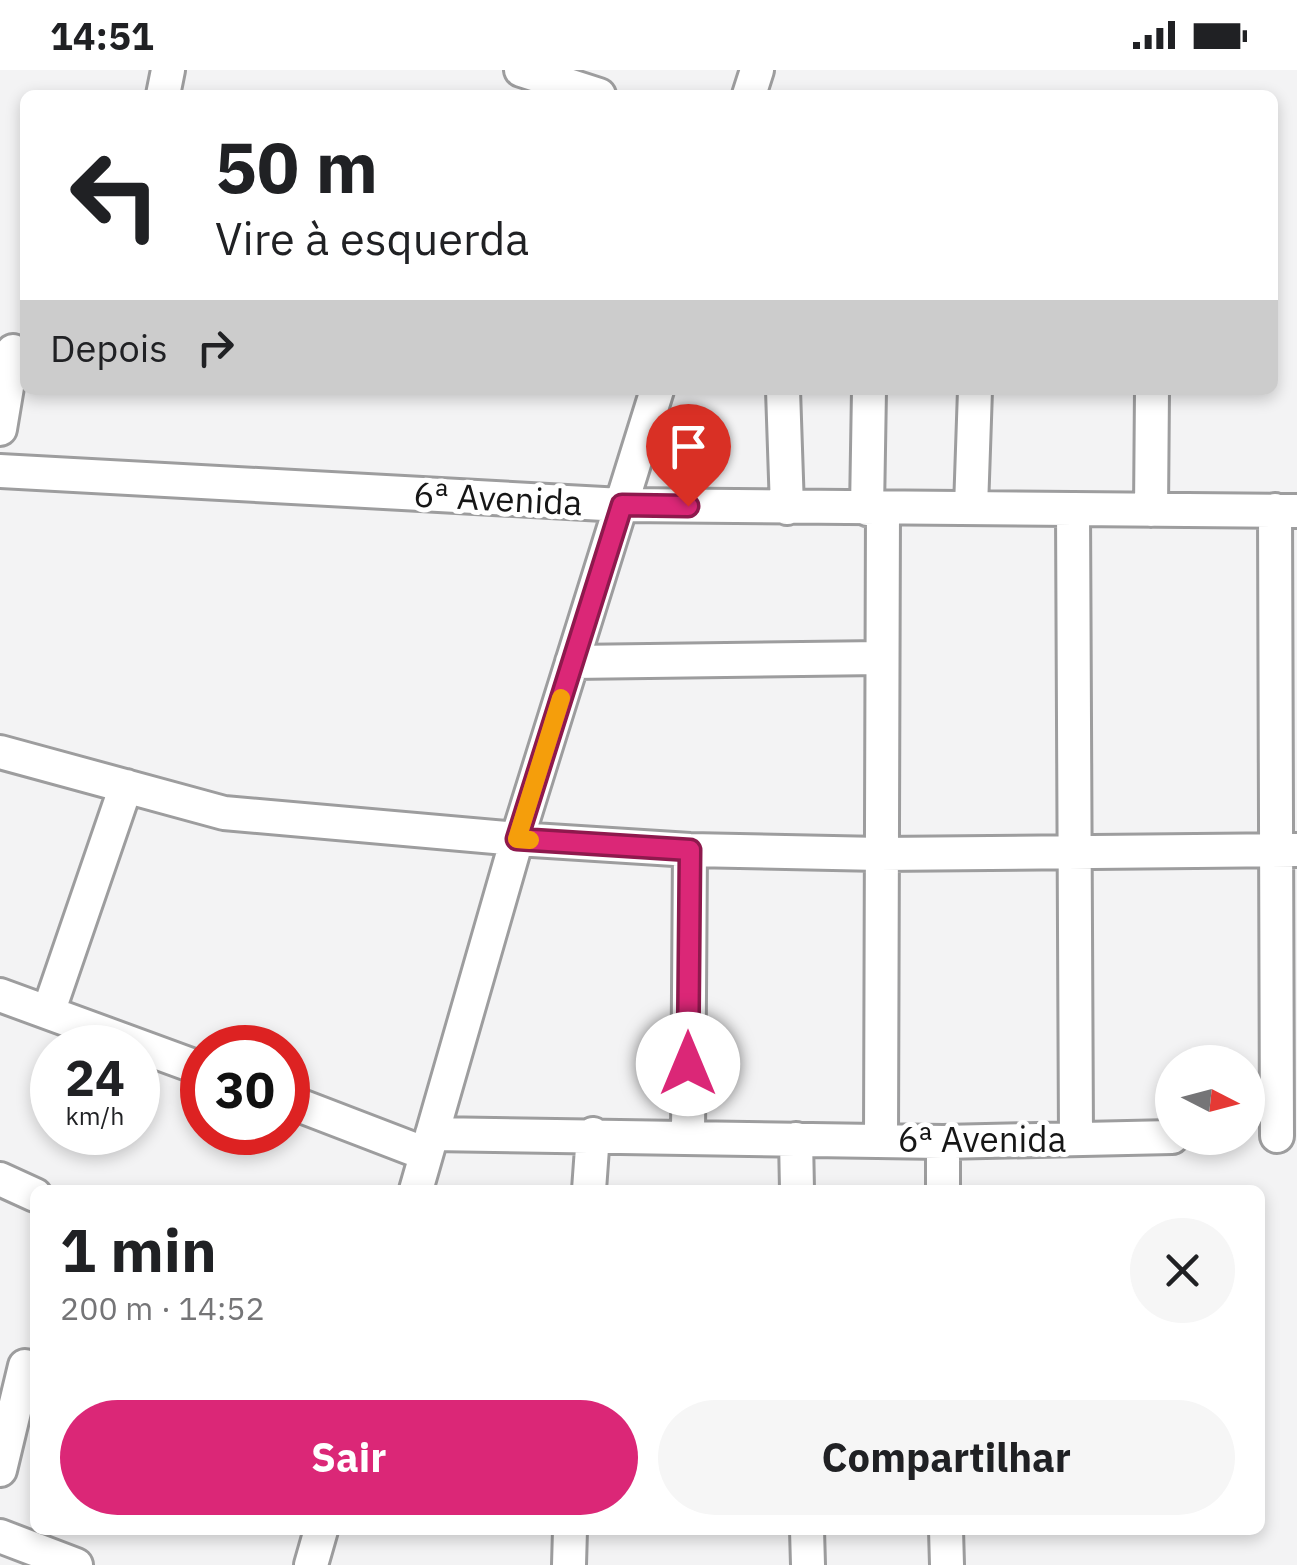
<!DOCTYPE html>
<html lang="pt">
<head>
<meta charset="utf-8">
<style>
  body { margin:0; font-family:"IBM Plex Sans",sans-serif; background:#f6f6f6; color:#202124; height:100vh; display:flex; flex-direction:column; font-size:38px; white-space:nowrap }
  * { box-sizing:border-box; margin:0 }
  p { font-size:32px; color:#757577 }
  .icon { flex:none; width:55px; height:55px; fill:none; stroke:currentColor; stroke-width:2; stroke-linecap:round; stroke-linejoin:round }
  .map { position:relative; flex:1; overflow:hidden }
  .panel { position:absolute; left:30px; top:1115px; width:1235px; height:350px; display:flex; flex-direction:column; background:#fff; border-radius:15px; box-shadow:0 5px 15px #0003 }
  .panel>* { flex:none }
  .banner { position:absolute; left:20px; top:20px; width:1258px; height:305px; border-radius:15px; box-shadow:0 5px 15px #0003; background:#fff; color:#202124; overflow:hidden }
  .needle { width:65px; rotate:96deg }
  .fabs { position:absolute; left:1155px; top:975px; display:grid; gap:20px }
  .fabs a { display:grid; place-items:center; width:110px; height:110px; border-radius:50%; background:#fff; box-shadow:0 5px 15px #0003; font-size:50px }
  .speed { position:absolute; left:30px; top:955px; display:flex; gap:20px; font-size:50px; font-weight:700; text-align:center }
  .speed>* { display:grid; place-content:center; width:130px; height:130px; border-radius:50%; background:#fff; box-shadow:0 5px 15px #0003; line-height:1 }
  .speed small { font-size:25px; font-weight:400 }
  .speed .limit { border:15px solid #d22; background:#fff; color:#111 }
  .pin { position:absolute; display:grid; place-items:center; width:85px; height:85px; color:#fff; margin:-102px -42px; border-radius:50% 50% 50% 0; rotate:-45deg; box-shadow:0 0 10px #0007 }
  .pin .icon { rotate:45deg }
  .me { position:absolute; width:110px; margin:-55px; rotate:0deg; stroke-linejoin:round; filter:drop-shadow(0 0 8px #0008) }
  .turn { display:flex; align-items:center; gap:35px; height:210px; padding:0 30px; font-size:45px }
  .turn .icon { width:130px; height:130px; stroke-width:2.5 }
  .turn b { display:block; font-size:70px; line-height:85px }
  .then { display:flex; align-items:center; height:95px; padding:0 30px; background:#0003; gap:20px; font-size:38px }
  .round { display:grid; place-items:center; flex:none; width:105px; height:105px; border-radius:52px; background:#f6f6f6 }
  .headline { display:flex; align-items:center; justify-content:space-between; height:170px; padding:0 30px }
  h1 { font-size:60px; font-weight:700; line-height:75px }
  .primary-button { display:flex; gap:20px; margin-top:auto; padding:20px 30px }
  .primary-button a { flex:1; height:115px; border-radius:60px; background:#db2777; color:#fff; font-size:40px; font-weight:700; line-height:115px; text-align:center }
  .primary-button a+a { background:#f6f6f6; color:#202124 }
  .status { display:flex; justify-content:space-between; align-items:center; height:70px; padding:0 50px; background:#fff; direction:ltr }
  .status svg { height:28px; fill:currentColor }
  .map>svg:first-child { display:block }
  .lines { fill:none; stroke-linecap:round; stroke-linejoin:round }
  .minor-casing { stroke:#9d9d9e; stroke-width:38 }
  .minor { stroke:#fff; stroke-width:32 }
  .route-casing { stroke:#8e194d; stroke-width:25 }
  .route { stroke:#db2777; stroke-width:18 }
  .slow { stroke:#f59e0b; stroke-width:18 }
  .labels { text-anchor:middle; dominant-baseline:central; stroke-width:10; stroke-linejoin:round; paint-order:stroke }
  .street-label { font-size:35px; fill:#161616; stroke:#fff }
</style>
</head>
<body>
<div class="status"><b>14:51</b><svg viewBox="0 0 49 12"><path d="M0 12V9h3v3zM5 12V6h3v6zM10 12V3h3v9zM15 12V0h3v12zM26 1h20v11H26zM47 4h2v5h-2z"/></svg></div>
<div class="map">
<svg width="1297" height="1495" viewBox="0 0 1297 1495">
  <rect width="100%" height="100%" fill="#f3f3f4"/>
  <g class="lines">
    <defs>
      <path id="minor" d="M 521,0 L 599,25
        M 163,25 L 168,0
        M 749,25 L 757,0
        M 783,320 L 787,438
        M 0,359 L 13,281
        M 0,401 L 622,435 L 1297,441
        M 971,438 L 975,320
        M 867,439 L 869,320
        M 1073,440 L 1076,1068
        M 1151,440 L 1152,320
        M 1275,440 L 1277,1066
        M 572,592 L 881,588
        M 0,682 L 224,743 L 517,769 L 690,780 L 880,784 L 1297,780
        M 0,925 L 202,999
        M 49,940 L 126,716
        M 288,1031 L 426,1084
        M 432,1064 L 943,1072 L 1172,1067
        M 688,1066 L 690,780
        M 796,1069 L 797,1120
        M 881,1069 L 883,439
        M 943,1072 L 943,1120
        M 0,1109 L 35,1125
        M 416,1120 L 517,769 L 657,320
        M 589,1120 L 593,1064
        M 0,1400 L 25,1296
        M 807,1460 L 808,1495
        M 946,1460 L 947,1495
        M 0,1466 L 76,1495
        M 311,1495 L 321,1460
        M 569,1495 L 570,1460"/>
    </defs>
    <use href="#minor" class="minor-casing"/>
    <use href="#minor" class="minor"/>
  </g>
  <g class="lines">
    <defs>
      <path id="route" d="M 688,436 L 622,435 L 517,769 L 690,780 L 688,994"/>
    </defs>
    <use href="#route" class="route-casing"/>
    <use href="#route" class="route"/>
    <path class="slow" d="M 530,770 L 517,769 L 561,628"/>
  </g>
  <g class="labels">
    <g class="street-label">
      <text transform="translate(498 428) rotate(3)">6ª Avenida</text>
      <text x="982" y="1069">6ª Avenida</text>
    </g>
  </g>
</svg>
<div class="fabs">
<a><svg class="needle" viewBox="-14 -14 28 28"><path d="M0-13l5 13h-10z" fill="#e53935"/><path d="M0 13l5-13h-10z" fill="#757577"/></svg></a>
</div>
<div class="speed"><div>24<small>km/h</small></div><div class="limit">30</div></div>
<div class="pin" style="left:688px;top:436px;background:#d93025"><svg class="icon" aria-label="arrive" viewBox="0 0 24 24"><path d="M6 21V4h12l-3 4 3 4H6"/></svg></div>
<svg class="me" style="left:688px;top:994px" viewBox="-20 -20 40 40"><circle r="19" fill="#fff"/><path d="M0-13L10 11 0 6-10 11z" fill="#db2777"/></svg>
<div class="banner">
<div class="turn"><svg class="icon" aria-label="left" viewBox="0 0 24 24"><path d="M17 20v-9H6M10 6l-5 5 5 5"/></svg><div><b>50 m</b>Vire à esquerda</div></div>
<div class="then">Depois<svg class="icon" aria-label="right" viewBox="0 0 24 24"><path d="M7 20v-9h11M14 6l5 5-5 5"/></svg></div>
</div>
<section class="panel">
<div class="headline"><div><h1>1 min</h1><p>200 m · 14:52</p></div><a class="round"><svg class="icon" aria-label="close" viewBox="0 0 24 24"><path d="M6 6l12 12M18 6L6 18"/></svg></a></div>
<div class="primary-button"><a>Sair</a><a>Compartilhar</a></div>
</section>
</div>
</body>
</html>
